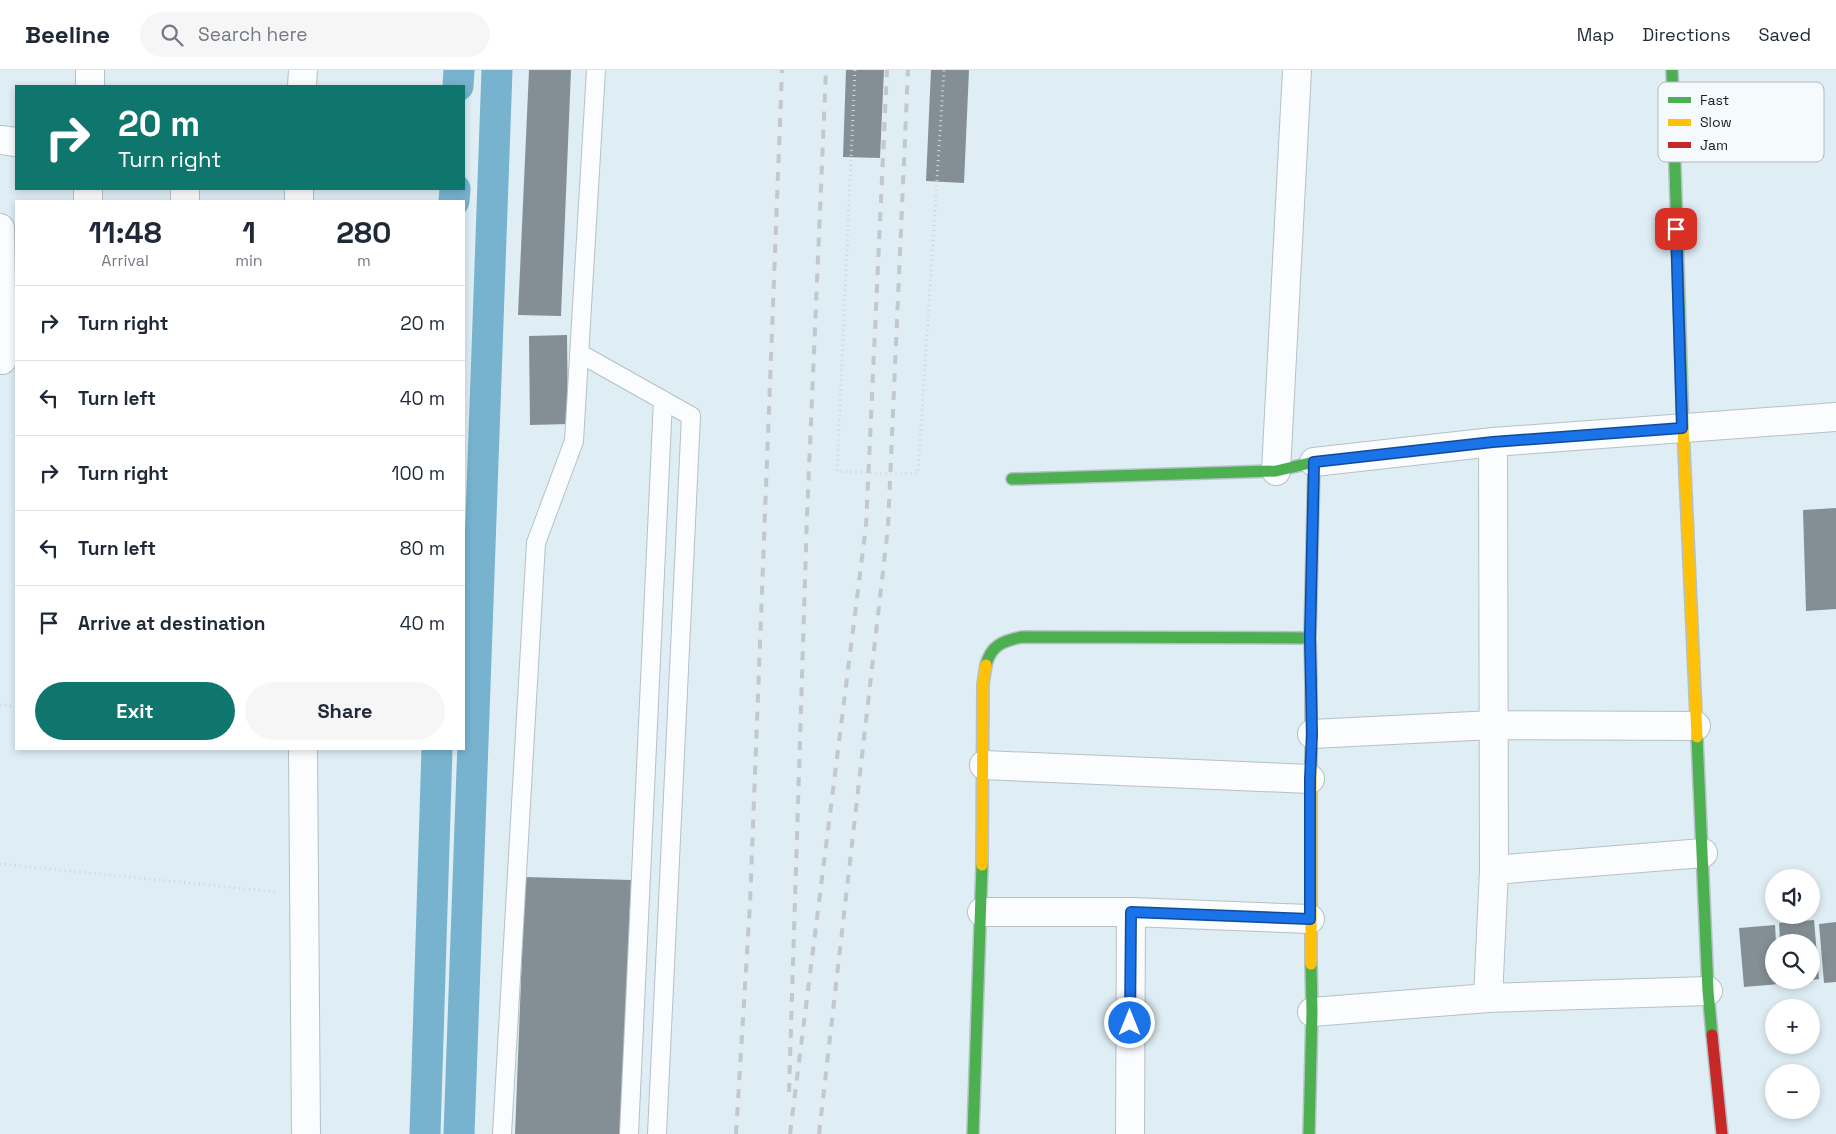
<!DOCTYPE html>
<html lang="en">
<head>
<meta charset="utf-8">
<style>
  body { margin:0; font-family:"Space Grotesk",sans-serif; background:#f6f6f7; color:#1f2937; height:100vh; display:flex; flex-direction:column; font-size:19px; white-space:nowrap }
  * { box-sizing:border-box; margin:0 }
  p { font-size:16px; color:#747a83 }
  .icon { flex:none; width:28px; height:28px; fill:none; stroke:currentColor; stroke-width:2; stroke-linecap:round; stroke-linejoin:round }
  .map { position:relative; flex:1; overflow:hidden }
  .drawer { position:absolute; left:15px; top:130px; width:450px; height:550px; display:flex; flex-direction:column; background:#fff; border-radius:0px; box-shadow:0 2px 8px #0003 }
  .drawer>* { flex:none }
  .banner { position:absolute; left:15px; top:15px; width:450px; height:105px; border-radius:0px; box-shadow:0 2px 8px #0003; background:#0f766e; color:#fff; overflow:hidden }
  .tools { position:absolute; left:1765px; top:799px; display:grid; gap:10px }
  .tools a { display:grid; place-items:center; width:55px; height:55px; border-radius:50%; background:#fff; box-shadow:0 2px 8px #0003; font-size:25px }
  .pin { position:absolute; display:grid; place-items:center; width:42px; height:42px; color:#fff; margin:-21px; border-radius:10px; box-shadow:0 2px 8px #0006 }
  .me { position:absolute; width:55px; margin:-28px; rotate:0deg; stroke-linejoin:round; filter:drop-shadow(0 0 4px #0008) }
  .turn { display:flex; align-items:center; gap:18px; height:105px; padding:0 20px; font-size:22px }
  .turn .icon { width:65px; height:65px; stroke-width:2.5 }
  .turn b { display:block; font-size:35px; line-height:42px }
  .eta { display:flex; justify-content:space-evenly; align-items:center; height:85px; text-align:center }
  .eta b { font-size:30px; font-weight:700; line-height:35px }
  .action { display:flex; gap:10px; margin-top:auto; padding:10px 20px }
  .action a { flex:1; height:58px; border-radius:30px; background:#0f766e; color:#fff; font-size:20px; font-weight:700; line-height:58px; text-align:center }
  .action a+a { background:#f6f6f7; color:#1f2937 }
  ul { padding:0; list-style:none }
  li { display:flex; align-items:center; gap:15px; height:75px; padding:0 20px; border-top:1px solid #e0e1e3 }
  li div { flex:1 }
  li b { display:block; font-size:19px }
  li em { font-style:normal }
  header { display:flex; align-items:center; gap:30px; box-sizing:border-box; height:70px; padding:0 25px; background:#fff; border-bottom:1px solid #e0e1e3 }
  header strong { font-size:24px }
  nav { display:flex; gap:28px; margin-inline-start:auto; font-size:18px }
  .search { width:350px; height:45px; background:#f6f6f7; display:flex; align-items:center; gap:12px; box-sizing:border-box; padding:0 18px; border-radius:28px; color:#747a83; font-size:19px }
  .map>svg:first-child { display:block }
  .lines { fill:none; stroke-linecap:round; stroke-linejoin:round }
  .canal { stroke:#77b3ce; stroke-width:31 }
  .building { fill:#848f95 }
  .lane-casing { stroke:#b6c1c7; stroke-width:20 }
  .street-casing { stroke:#b6c1c7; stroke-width:30 }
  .fast-casing { stroke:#b6c1c7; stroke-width:14 }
  .slow-casing { stroke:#b6c1c7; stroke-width:14 }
  .jam-casing { stroke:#b6c1c7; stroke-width:14 }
  .path { stroke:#d1d6d8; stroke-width:3; stroke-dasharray:1 4; stroke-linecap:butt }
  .lane { stroke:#fafcfe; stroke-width:18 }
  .street { stroke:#fafcfe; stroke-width:28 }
  .fast { stroke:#4caf50; stroke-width:11 }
  .slow { stroke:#ffc107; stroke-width:11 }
  .jam { stroke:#c62828; stroke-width:11 }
  .rail { stroke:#c4c8ca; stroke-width:4; stroke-dasharray:9 9; stroke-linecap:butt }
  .route-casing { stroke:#114b97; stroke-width:12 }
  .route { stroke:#1a73e8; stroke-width:9 }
  .key { fill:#f5fafd; stroke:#b2b8bc; stroke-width:1 }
  .key-label { font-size:14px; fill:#141e23 }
</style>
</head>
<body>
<header>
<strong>Beeline</strong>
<div class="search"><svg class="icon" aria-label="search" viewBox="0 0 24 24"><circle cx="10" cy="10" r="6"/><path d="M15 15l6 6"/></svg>Search here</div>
<nav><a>Map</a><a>Directions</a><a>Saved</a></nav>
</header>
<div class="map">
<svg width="1836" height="1064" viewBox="0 0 1836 1064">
  <rect width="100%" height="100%" fill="#dfedf5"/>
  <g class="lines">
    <path class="canal" d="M 458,16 L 459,0
      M 454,131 L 455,119
      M 425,1064 L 437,679
      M 459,1064 L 497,0"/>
  </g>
  <path class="building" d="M 529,0 L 571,0 L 561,246 L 518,245 Z
    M 846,0 L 884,0 L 880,88 L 843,87 Z
    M 931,0 L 969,0 L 964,113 L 926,111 Z
    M 567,265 L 568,354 L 530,355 L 529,266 Z
    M 1836,438 L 1836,539 L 1806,541 L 1803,440 Z
    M 525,807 L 631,810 L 621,1064 L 515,1064 Z
    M 1814,850 L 1819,909 L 1811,910 L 1811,872 L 1780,872 L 1779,853 Z
    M 1836,852 L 1836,912 L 1824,913 L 1819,854 Z
    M 1775,855 L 1776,872 L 1774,872 L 1774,910 L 1779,910 L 1780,914 L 1744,917 L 1739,858 Z"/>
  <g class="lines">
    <defs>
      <path id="lane" d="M 579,283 L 691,346 L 657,1064
        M 502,1064 L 536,473 L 574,371 L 596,0
        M 629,1064 L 663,330"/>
      <path id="street" d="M 90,16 L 90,0
        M 302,16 L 303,0
        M 0,70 L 16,72
        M 299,119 L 299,131
        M 88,131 L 88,119
        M 185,131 L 185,119
        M 0,158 L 2,290
        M 1314,392 L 1493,372 L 1836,347
        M 1276,401 L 1297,0
        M 1312,664 L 1493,655 L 1696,656
        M 303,679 L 306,1064
        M 984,695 L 1310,709
        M 1494,800 L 1703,783
        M 982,842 L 1131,842 L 1310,849
        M 1488,928 L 1494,800 L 1493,372
        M 1312,942 L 1488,928 L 1708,921
        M 1130,1064 L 1131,842"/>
      <path id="fast" d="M 1672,0 L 1683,358
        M 1012,409 L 1276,401 L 1314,392 L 1310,568 L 1311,611
        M 986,595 C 991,575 1003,571 1022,567 L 1310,568
        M 1697,667 L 1708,921 L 1712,965
        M 973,1064 L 982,795
        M 1309,1064 L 1312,942 L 1311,894"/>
      <path id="slow" d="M 1683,358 L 1697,667
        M 1311,611 L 1311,894
        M 982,795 L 983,614 L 986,595"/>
      <path id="jam" d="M 1712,965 L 1722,1064"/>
    </defs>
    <use href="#lane" class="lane-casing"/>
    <use href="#street" class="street-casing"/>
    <use href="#fast" class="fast-casing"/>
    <use href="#slow" class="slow-casing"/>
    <use href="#jam" class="jam-casing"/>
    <path class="path" d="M 855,0 L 837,401 L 890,404 L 918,403 L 944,0
      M 0,635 L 16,637
      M 0,794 L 277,822"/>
    <use href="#lane" class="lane"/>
    <use href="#street" class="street"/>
    <use href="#fast" class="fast"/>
    <use href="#slow" class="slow"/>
    <use href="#jam" class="jam"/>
    <path class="rail" d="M 789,1022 L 807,446 L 826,0
      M 736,1064 L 750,834 L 782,0
      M 790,1064 L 866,456 L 887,0
      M 819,1064 L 888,457 L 908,0"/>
  </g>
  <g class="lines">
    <defs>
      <path id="route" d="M 1130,953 L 1131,842 L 1310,849 L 1310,709 L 1312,664 L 1310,568 L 1314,392 L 1493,372 L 1682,358 L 1676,159"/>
    </defs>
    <use href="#route" class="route-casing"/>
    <use href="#route" class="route"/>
  </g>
  <rect x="1658" y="12" width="166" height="80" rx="8" class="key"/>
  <rect x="1668" y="27" width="23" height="6" fill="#4caf50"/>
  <rect x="1668" y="49" width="23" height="7" fill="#ffc107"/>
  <rect x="1668" y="72" width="23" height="6" fill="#c62828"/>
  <g class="key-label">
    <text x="1700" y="35">Fast</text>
    <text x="1700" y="57">Slow</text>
    <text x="1700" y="80">Jam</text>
  </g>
</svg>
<div class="tools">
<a><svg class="icon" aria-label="sound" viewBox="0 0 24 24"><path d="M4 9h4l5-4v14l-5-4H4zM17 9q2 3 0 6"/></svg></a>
<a><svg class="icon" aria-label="search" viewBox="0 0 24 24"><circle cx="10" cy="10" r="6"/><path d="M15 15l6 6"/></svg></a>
<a>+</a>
<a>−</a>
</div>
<div class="pin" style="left:1676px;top:159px;background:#d93025"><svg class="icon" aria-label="arrive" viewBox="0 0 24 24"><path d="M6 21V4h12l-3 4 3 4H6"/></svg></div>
<svg class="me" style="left:1130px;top:953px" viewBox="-20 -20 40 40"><circle r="17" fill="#1a73e8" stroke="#fff" stroke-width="3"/><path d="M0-11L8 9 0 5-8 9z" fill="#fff"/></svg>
<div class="banner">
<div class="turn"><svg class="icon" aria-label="right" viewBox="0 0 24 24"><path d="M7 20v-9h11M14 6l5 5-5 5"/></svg><div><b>20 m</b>Turn right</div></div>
</div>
<section class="drawer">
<div class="eta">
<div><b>11:48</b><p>Arrival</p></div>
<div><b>1</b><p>min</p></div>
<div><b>280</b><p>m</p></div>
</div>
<ul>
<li><svg class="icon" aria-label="right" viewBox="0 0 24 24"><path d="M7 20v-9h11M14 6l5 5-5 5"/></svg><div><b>Turn right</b></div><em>20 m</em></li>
<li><svg class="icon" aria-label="left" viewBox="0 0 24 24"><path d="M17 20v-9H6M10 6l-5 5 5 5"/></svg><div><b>Turn left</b></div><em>40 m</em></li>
<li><svg class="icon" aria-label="right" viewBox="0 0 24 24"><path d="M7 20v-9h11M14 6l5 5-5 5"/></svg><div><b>Turn right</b></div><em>100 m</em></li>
<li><svg class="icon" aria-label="left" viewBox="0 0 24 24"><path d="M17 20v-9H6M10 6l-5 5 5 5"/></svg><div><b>Turn left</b></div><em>80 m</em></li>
<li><svg class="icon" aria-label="arrive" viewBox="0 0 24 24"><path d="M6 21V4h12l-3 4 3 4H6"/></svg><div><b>Arrive at destination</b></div><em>40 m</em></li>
</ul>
<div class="action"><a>Exit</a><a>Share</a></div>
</section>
</div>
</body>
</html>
